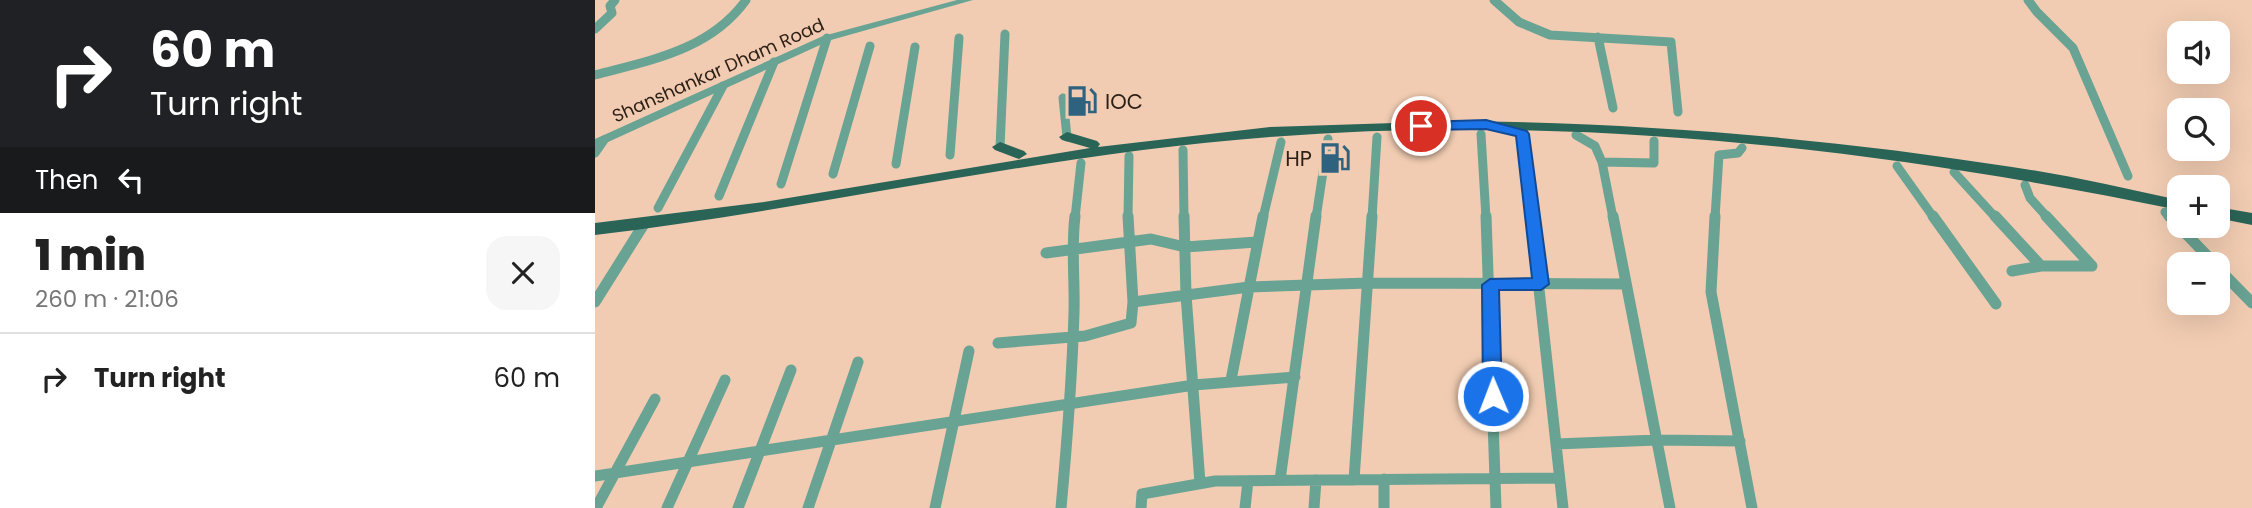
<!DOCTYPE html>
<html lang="en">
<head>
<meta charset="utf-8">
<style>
  body { margin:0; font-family:Poppins,sans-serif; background:#f6f6f6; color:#222; height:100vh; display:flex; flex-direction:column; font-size:26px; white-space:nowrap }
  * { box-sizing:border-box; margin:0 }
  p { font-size:23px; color:#767676 }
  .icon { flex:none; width:38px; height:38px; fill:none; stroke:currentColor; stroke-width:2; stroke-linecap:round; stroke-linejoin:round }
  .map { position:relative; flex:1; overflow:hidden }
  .drawer { display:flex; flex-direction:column; background:#fff; width:595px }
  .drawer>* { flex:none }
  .hud { background:#202124; color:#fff; overflow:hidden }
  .controls { position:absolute; left:1572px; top:21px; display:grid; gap:14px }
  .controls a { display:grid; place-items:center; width:63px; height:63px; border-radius:14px; background:#fff; box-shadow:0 7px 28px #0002; font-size:35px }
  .pin { position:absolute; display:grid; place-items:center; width:60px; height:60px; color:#fff; margin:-30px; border:4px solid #fff; border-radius:50%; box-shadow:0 2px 7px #0007 }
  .me { position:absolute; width:77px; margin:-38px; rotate:359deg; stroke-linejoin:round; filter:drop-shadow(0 0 5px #0008) }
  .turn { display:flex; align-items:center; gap:24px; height:147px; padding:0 35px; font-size:32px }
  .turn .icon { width:91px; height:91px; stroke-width:2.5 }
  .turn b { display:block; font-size:49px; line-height:60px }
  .then { display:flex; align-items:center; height:66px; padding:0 35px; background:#0003; gap:14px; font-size:26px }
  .round { display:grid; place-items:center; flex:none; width:74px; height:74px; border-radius:21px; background:#f6f6f6 }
  .headline { display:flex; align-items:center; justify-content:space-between; height:119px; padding:0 35px }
  h1 { font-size:42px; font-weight:800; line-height:52px }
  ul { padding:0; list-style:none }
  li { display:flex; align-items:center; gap:21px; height:91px; padding:0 35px; border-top:2px solid #e0e0e0 }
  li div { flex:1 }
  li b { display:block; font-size:26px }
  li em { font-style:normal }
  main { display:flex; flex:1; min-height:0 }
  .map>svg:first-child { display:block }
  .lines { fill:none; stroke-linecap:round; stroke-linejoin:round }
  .minor-far1 { stroke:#69a394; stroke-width:9 }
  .minor { stroke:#69a394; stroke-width:11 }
  .tertiary { fill:#69a394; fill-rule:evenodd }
  .trunk { fill:#2a6457; fill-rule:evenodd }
  .route { fill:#1a73e8; stroke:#114b97; stroke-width:2 }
  .labels { text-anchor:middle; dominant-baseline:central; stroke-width:5; stroke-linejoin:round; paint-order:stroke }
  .far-street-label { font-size:18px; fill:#2c1f15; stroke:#f1ccb2 }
  .poi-label { font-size:21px; fill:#2c1f15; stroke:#f1ccb2; text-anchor:start }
</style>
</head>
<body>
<main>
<section class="drawer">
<div class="hud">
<div class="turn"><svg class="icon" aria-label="right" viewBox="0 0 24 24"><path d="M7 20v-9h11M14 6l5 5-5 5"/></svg><div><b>60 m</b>Turn right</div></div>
<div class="then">Then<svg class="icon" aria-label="left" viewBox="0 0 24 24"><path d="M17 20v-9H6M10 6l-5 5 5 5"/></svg></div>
</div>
<div class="headline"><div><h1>1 min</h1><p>260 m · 21:06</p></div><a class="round"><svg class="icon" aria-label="close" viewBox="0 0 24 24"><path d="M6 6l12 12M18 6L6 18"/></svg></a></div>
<ul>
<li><svg class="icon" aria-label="right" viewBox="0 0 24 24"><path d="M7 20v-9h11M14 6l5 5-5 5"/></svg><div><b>Turn right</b></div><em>60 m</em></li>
</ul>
</section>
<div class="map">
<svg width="1657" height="508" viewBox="0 0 1657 508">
  <rect width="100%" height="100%" fill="#f1ccb2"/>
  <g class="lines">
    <path class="minor-far1" d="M 899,0 L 924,22 L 955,35 L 1076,42 L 1083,112
      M 1433,0 L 1442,12 L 1478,48 L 1533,176
      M 0,29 L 17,13 L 15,6 L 20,0
      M 1003,37 L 1018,108
      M 0,75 C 56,60 115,50 151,0
      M 468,98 L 472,137
      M 886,134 L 891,218
      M 927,134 L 936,218
      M 981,135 L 1000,146 L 1007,162 L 1018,218
      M 405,147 L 410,34
      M 588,150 L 589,218
      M 0,153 L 9,140
      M 355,155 L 364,38
      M 1007,162 L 1059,163 L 1059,141
      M 301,164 L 320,47
      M 1302,166 L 1339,218
      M 1359,172 L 1401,218
      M 238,174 L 275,46
      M 186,184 L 232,38
      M 1430,185 L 1435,198 L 1453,218
      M 124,196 L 179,62
      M 63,208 L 128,86
      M 1570,212 L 1575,218
      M 480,218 L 486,163
      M 533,218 L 534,156
      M 668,218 L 686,142
      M 721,218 L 733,139
      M 777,218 L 782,137
      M 1120,218 L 1124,155 L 1143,153 L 1147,148"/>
    <path class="minor" d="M 589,216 L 591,295 L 605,483
      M 891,216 L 901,508
      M 936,216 L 968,508
      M 1018,216 L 1075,508
      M 1120,216 L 1116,292 L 1157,508
      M 1338,216 L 1401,304
      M 1400,216 L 1446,266
      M 1451,216 L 1497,266
      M 1574,216 L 1620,264
      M 451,253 L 556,239 L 590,247 L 662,242
      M 1622,267 L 1657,303
      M 1417,271 L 1446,266 L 1497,266
      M 0,302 L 49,224
      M 538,302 L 654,287 L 773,283 L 1031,284
      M 403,343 L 490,336 L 536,323 L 538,302 L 533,216
      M 636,380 L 668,216
      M 961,444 L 1062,440 L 1145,441
      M 0,476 L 599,385 L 700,377
      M 789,479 L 789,508
      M 685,480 L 721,216
      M 759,480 L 777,216
      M 1,508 L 60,399
      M 72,508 L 130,380
      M 143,508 L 196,370
      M 213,508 L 263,362
      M 340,508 L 374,351
      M 466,508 C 472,443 477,379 479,313 C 480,280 476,249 480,216
      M 546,508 L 547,494 L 620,481 L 964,478
      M 650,508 L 653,481
      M 719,508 L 721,480"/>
    <path class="tertiary" d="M 362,0 L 378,0 L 236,40 L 0,148 L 0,139 L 228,36 Z"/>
    <path class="trunk" d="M 862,121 C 1048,123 1233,138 1417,167 C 1473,175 1528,188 1584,200 L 1584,210 C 1285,149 981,113 675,137 C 448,154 226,208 0,235 L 0,223 L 169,202 L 495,148 L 467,140 L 464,137 L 472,132 L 502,141 L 505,144 L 503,147 L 675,127 Z
      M 405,142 L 429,151 L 432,154 L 424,159 L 400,150 L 397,147 Z
      M 1622,207 L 1657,213 L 1657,225 L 1622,218 Z"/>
  </g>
  <path class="route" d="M 891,120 L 932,131 L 934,134 L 954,284 L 946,290 L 904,290 L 907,396 L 904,401 L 898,403 L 891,401 L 888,396 L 887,285 L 895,279 L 937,278 L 921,136 L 891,129 L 826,130 L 819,126 L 826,122 Z"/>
  <defs>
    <symbol id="fuel-bare" viewBox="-9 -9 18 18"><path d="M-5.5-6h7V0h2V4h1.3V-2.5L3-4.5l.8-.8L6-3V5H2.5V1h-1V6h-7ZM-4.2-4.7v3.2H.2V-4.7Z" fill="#2f627f" stroke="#f1ccb2" stroke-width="2.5" paint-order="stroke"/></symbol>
  </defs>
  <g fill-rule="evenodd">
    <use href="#fuel-bare" x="465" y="79" width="44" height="44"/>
    <use href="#fuel-bare" x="718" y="136" width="44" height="44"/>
  </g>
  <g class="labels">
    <g class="far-street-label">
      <text transform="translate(123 70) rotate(-24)">Shanshankar Dham Road</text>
    </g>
    <g class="poi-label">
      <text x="510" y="101">IOC</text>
      <text x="717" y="158" text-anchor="end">HP</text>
    </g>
  </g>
</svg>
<div class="controls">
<a><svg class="icon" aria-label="sound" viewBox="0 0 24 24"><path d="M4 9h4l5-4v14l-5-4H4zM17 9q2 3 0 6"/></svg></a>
<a><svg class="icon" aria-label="search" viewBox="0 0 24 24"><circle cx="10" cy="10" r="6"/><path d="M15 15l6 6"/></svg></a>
<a>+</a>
<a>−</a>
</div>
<div class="pin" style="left:826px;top:126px;background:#d93025"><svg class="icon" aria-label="arrive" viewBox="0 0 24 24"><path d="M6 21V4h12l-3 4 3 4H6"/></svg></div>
<svg class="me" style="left:898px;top:396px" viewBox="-20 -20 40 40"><circle r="17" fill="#1a73e8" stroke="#fff" stroke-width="3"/><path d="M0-11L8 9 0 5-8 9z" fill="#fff"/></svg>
</div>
</main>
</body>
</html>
